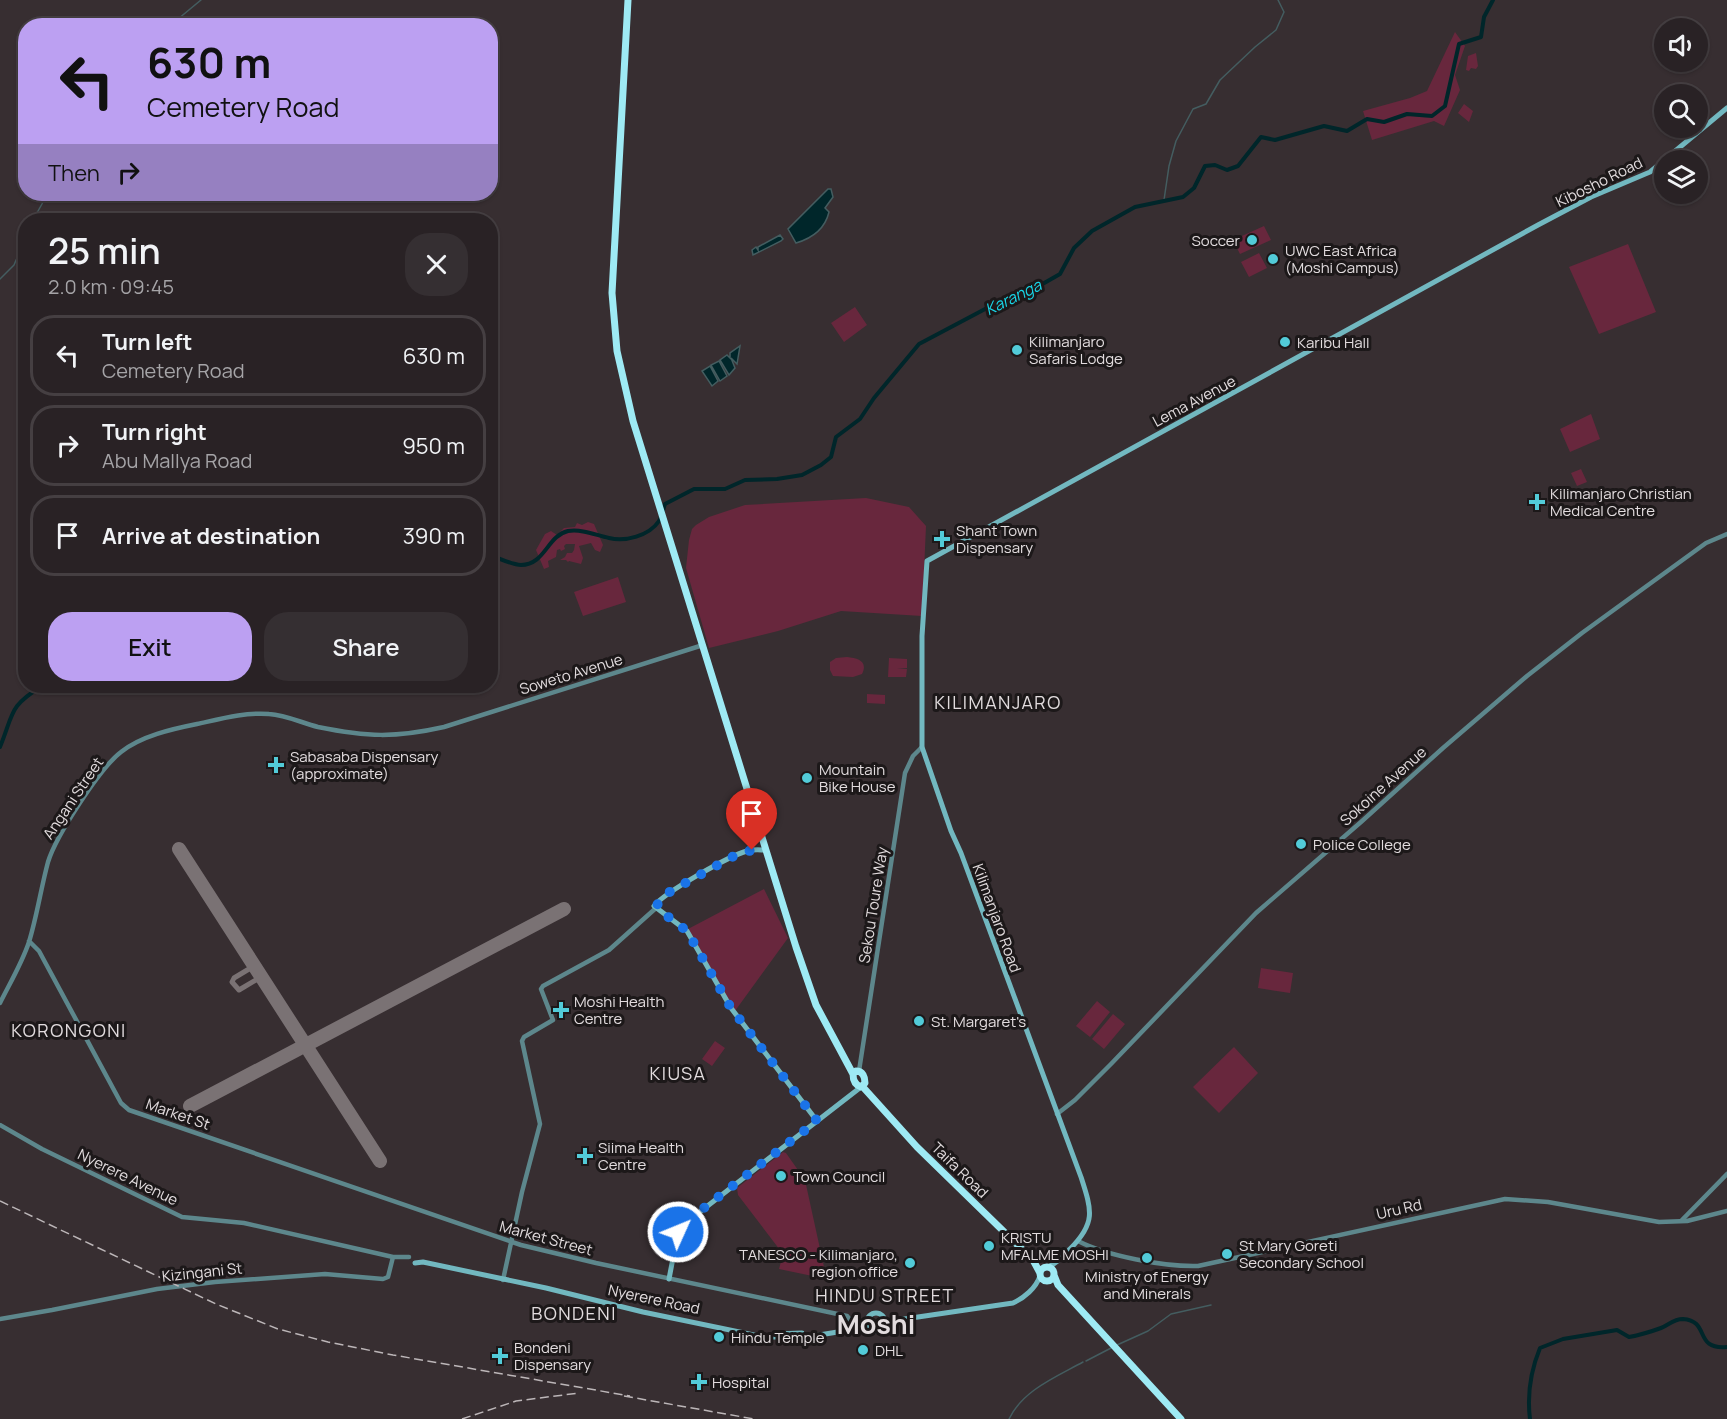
<!DOCTYPE html>
<html lang="en">
<head>
<meta charset="utf-8">
<style>
  body { margin:0; font-family:Manrope,sans-serif; background:#352f32; color:#f1f3f6; height:100vh; display:flex; flex-direction:column; font-size:22px; white-space:nowrap }
  * { box-sizing:border-box; margin:0 }
  p { font-size:20px; color:#a5a4a7 }
  .icon { flex:none; width:33px; height:33px; fill:none; stroke:currentColor; stroke-width:2; stroke-linecap:round; stroke-linejoin:round }
  .map { position:relative; flex:1; overflow:hidden }
  .sheet { position:absolute; left:18px; top:213px; width:480px; height:480px; display:flex; flex-direction:column; background:#292225; border-radius:24px; box-shadow:0 2px 4px #0004,0 0 0 2px #453f42 }
  .sheet>* { flex:none }
  .banner { position:absolute; left:18px; top:18px; width:480px; height:183px; border-radius:24px; box-shadow:0 2px 4px #0004,0 0 0 2px #453f42; background:#bca0f2; color:#111; overflow:hidden }
  .buttons { position:absolute; left:1654px; top:18px; display:grid; gap:12px }
  .buttons a { display:grid; place-items:center; width:54px; height:54px; border-radius:50%; background:#292225; box-shadow:0 2px 4px #0004,0 0 0 2px #453f42; font-size:30px }
  .pin { position:absolute; display:grid; place-items:center; width:51px; height:51px; color:#fff; margin:-62px -26px; border-radius:50% 50% 50% 0; rotate:-45deg; box-shadow:0 0 6px #0007 }
  .pin .icon { rotate:45deg }
  .me { position:absolute; width:66px; margin:-33px; rotate:46deg; stroke-linejoin:round; filter:drop-shadow(0 0 4px #0008) }
  .turn { display:flex; align-items:center; gap:21px; height:126px; padding:0 30px; font-size:27px }
  .turn .icon { width:78px; height:78px; stroke-width:2.5 }
  .turn b { display:block; font-size:42px; line-height:51px }
  .then { display:flex; align-items:center; height:57px; padding:0 30px; background:#0003; gap:12px; font-size:22px }
  .round { display:grid; place-items:center; flex:none; width:63px; height:63px; border-radius:24px; background:#352f32 }
  .headline { display:flex; align-items:center; justify-content:space-between; height:102px; padding:0 30px }
  h1 { font-size:36px; font-weight:600; line-height:45px }
  .cta { display:flex; gap:12px; margin-top:auto; padding:12px 30px }
  .cta a { flex:1; height:69px; border-radius:24px; background:#bca0f2; color:#111; font-size:24px; font-weight:600; line-height:69px; text-align:center }
  .cta a+a { background:#352f32; color:#f1f3f6 }
  ul { padding:0; list-style:none }
  li { display:flex; align-items:center; gap:18px; height:81px; margin:0 12px 9px; padding:0 18px; border:3px solid #453f42; border-radius:24px }
  li div { flex:1 }
  li b { display:block; font-size:22px }
  li em { font-style:normal }
  .map>svg:first-child { display:block }
  .green { fill:#68273d }
  .water { fill:#00262a; stroke:#445d60; stroke-width:1.5 }
  .lines { fill:none; stroke-linecap:round; stroke-linejoin:round }
  .stream { stroke:#445d60; stroke-width:1.5 }
  .river { stroke:#00262a; stroke-width:4 }
  .taxiway { stroke:#7a7274; stroke-width:5 }
  .runway { stroke:#7a7274; stroke-width:14 }
  .tertiary { stroke:#5d878c; stroke-width:4.5 }
  .secondary { stroke:#72b8c0; stroke-width:5 }
  .trunk { stroke:#9eeaf4; stroke-width:7 }
  .rail { stroke:#bcb6b8; stroke-width:1.5; stroke-dasharray:9 4.5; stroke-linecap:butt }
  .route { stroke:#1a73e8; stroke-width:10; stroke-dasharray:0 18 }
  .poi-dot { fill:#52cbd8; stroke:#1c1819; stroke-width:2 }
  .labels { text-anchor:middle; dominant-baseline:central; stroke-width:6; stroke-linejoin:round; paint-order:stroke }
  .street-label { font-size:15px; fill:#e2dcde; stroke:#1c1819 }
  .poi-label { font-size:15px; fill:#e2dcde; stroke:#1c1819; text-anchor:start }
  .water-label { font-size:16px; font-style:italic; fill:#19d6e8; stroke:#1c1819 }
  .quarter-label { font-size:18px; letter-spacing:1.5px; fill:#e2dcde; stroke:#1c1819 }
  .town-label { font-size:27px; font-weight:bold; fill:#e2dcde; stroke:#1c1819 }
</style>
</head>
<body>
<div class="map">
<svg width="1727" height="1419" viewBox="0 0 1727 1419">
  <rect width="100%" height="100%" fill="#372e31"/>
  <path class="green" d="M 1455,32 L 1465,46 L 1455,75 L 1460,90 L 1444,126 L 1434,121 L 1372,140 L 1363,111 L 1410,98 L 1427,91 Z
    M 1476,53 L 1478,66 L 1476,69 L 1471,68 L 1469,71 L 1466,70 L 1468,56 Z
    M 1464,104 L 1473,111 L 1469,122 L 1458,113 Z
    M 1264,226 L 1271,240 L 1240,254 L 1233,240 Z
    M 1628,244 L 1656,312 L 1599,334 L 1569,267 Z
    M 1259,253 L 1267,268 L 1249,277 L 1241,262 Z
    M 855,307 L 867,325 L 844,342 L 831,323 Z
    M 1591,414 L 1600,439 L 1570,452 L 1560,429 Z
    M 1581,469 L 1587,482 L 1577,486 L 1571,473 Z
    M 866,498 L 909,507 L 926,526 L 922,616 L 841,611 L 778,631 L 709,648 L 686,568 L 689,540 L 692,529 L 696,525 L 709,517 L 745,505 Z
    M 588,522 L 594,524 L 603,545 L 600,552 L 595,550 L 591,543 L 579,546 L 583,558 L 581,564 L 569,561 L 568,562 L 566,560 L 560,560 L 565,557 L 567,553 L 572,553 L 574,550 L 575,544 L 566,544 L 564,546 L 565,549 L 561,551 L 560,549 L 557,550 L 556,557 L 548,561 L 549,567 L 544,569 L 536,550 L 545,534 L 551,531 L 557,535 L 564,528 L 575,527 L 577,523 L 582,525 Z
    M 618,577 L 626,602 L 583,616 L 574,592 Z
    M 847,657 C 859,658 868,662 862,674 L 853,677 L 833,676 L 830,670 L 830,662 L 836,658 Z
    M 889,658 L 907,659 L 907,668 L 897,668 L 907,669 L 906,677 L 888,677 Z
    M 867,694 L 885,695 L 885,704 L 867,703 Z
    M 764,889 L 788,938 L 735,1011 L 688,929 Z
    M 1261,968 L 1293,973 L 1290,993 L 1258,988 Z
    M 1097,1001 L 1110,1012 L 1090,1037 L 1076,1026 Z
    M 1113,1014 L 1125,1024 L 1104,1049 L 1092,1039 Z
    M 715,1041 L 725,1048 L 712,1066 L 702,1059 Z
    M 1234,1047 L 1258,1073 L 1219,1113 L 1193,1087 Z
    M 783,1152 L 786,1153 L 805,1180 L 824,1267 L 822,1278 L 779,1269 L 783,1254 L 738,1195 L 737,1188 Z"/>
  <path class="water" d="M 828,189 L 831,189 L 833,197 L 825,208 L 829,212 C 825,229 813,238 796,243 L 788,229 Z
    M 780,235 L 783,239 L 781,241 L 753,255 L 752,250 L 756,247 L 758,250 L 758,247 Z
    M 740,346 L 737,364 L 731,358 L 735,368 L 729,375 L 720,360 L 727,355 L 730,358 L 730,353 Z
    M 719,361 L 727,376 L 720,381 L 711,365 Z
    M 710,366 L 718,381 L 712,386 L 702,371 Z"/>
  <g class="lines">
    <path class="stream" d="M 176,26 L 178,19 L 201,0
      M 1164,200 L 1169,166 L 1176,141 L 1193,109 L 1206,104 L 1220,80 L 1255,47 L 1276,30 L 1284,12 L 1278,0
      M 33,220 L 47,195 L 54,194
      M 0,279 L 14,265 L 26,237
      M 1117,1345 L 1148,1331 L 1171,1314 L 1211,1305
      M 1086,1361 L 1113,1347
      M 1009,1419 C 1023,1390 1056,1377 1083,1362"/>
    <path class="river" d="M 490,555 C 499,558 512,565 521,565 C 545,565 547,536 568,531 C 583,529 595,535 609,538 C 625,542 649,536 659,521 C 662,517 663,509 665,504 L 694,489 L 725,489 L 745,480 L 777,479 L 802,475 L 821,465 L 831,457 L 836,437 L 860,419 L 874,398 L 919,344 L 987,308 L 1025,294 L 1060,274 L 1074,248 L 1092,231 L 1135,207 L 1183,197 L 1194,188 L 1205,166 L 1215,165 L 1227,170 L 1238,166 L 1261,137 L 1275,140 L 1324,126 L 1347,131 L 1367,119 L 1384,122 L 1407,114 L 1432,116 L 1445,106 L 1459,44 L 1481,37 L 1484,17 L 1493,0
      M 0,747 C 14,713 8,707 42,686
      M 1530,1419 C 1527,1395 1531,1370 1540,1348 L 1563,1339 L 1617,1330 L 1629,1337 C 1640,1335 1650,1332 1661,1328 C 1669,1325 1673,1319 1683,1319 C 1711,1321 1693,1350 1727,1347"/>
    <path class="taxiway" d="M 254,966 L 234,978 L 232,982 L 239,990 L 261,977"/>
    <path class="runway" d="M 179,849 L 380,1161
      M 190,1106 L 564,909"/>
    <path class="tertiary" d="M 29,941 L 39,951 L 121,1103 L 129,1110 L 521,1245 L 596,1263 L 847,1316 L 854,1325
      M 0,1003 C 10,983 22,963 29,942 C 37,916 41,888 48,862 C 56,836 100,768 121,752 C 141,736 172,729 197,724 C 220,719 246,712 269,714 C 286,715 302,723 318,727 C 367,737 395,738 444,727 L 703,645
      M 859,1071 L 905,773 L 913,756 L 922,747
      M 1057,1114 L 1075,1100 L 1111,1064 L 1256,913 L 1361,822 L 1443,748 L 1527,676 L 1582,633 L 1706,543 L 1727,534
      M 0,1125 L 42,1149 L 182,1217 L 244,1223 L 393,1257 L 409,1257
      M 1682,1220 L 1727,1174
      M 1078,1241 C 1107,1256 1165,1267 1198,1266 L 1505,1199 L 1548,1202 L 1659,1222 L 1687,1221 L 1727,1211
      M 503,1280 L 522,1192 L 540,1124 L 522,1041 L 524,1037 L 553,1020 L 541,989 L 543,986 L 609,950 L 656,908
      M 0,1319 L 52,1310 L 157,1289 L 215,1282 L 325,1274 L 383,1279 L 388,1277 L 393,1257"/>
    <path class="secondary" d="M 766,850 C 760,850 753,849 747,851 C 729,856 665,892 654,906 L 687,931 L 731,1008 L 817,1121
      M 415,1263 L 423,1262 L 546,1288 L 643,1312 L 764,1337 L 807,1337 L 862,1328 L 871,1330
      M 1048,1267 C 1057,1263 1063,1257 1070,1249 C 1096,1223 1092,1211 1081,1177 L 961,853 L 951,831 L 922,747 L 922,636 L 927,561 L 1538,225 L 1591,197 L 1650,172 L 1727,108
      M 669,1279 L 678,1232 L 683,1225 L 861,1087
      M867 1322a9 9 0 1 1 18 0a9 9 0 1 1-18 0Z
      M 884,1322 L 1013,1303 C 1024,1298 1036,1288 1040,1276
      M 849,1326 L 862,1324 L 869,1319
      M 775,1334 L 802,1333"/>
    <path class="trunk" d="M 628,0 L 612,293 L 617,351 L 633,421 L 796,947 L 816,1005 L 853,1074
      M 856,1071 C 863,1071 865,1077 865,1083 L 861,1087 C 855,1085 853,1080 853,1074 Z
      M 862,1086 L 917,1147 L 1033,1260 L 1040,1273
      M1040 1274a7 7 0 1 1 14 0a7 7 0 1 1-14 0Z
      M 1054,1275 L 1058,1285 L 1181,1419"/>
    <path class="rail" d="M 0,1201 L 216,1304 L 278,1329 L 328,1342 L 393,1355 L 630,1396
      M 624,1396 L 754,1419
      M 462,1419 L 516,1401 L 579,1393"/>
  </g>
  <g class="lines">
    <path class="route" d="M 678,1232 L 683,1225 L 700,1211 L 817,1121 L 731,1008 L 687,931 L 663,913 L 657,906 L 659,900 L 666,894 L 732,857 L 752,850"/>
  </g>
  <g class="poi-dot">
    <circle cx="1252" cy="240" r="6"/>
    <circle cx="1273" cy="259" r="6"/>
    <circle cx="1285" cy="342" r="6"/>
    <circle cx="1017" cy="350" r="6"/>
    <path d="M1534 493h6v6h6v6h-6v6h-6v-6h-6v-6h6z"/>
    <path d="M939 530h6v6h6v6h-6v6h-6v-6h-6v-6h6z"/>
    <path d="M273 756h6v6h6v6h-6v6h-6v-6h-6v-6h6z"/>
    <circle cx="807" cy="778" r="6"/>
    <circle cx="1301" cy="844" r="6"/>
    <path d="M558 1001h6v6h6v6h-6v6h-6v-6h-6v-6h6z"/>
    <circle cx="919" cy="1021" r="6"/>
    <path d="M582 1147h6v6h6v6h-6v6h-6v-6h-6v-6h6z"/>
    <circle cx="781" cy="1176" r="6"/>
    <circle cx="989" cy="1246" r="6"/>
    <circle cx="1227" cy="1254" r="6"/>
    <circle cx="1147" cy="1258" r="6"/>
    <circle cx="910" cy="1263" r="6"/>
    <circle cx="719" cy="1337" r="6"/>
    <circle cx="863" cy="1350" r="6"/>
    <path d="M497 1347h6v6h6v6h-6v6h-6v-6h-6v-6h6z"/>
    <path d="M696 1373h6v6h6v6h-6v6h-6v-6h-6v-6h6z"/>
  </g>
  <g class="labels">
    <g class="street-label">
      <text transform="translate(1599 182) rotate(-26)">Kibosho Road</text>
      <text transform="translate(1194 401) rotate(-28)">Lema Avenue</text>
      <text transform="translate(571 674) rotate(-17)">Soweto Avenue</text>
      <text transform="translate(1383 786) rotate(-42)">Sokoine Avenue</text>
      <text transform="translate(73 798) rotate(-56)">Angani Street</text>
      <text transform="translate(873 905) rotate(-81)">Sekou Toure Way</text>
      <text transform="translate(997 918) rotate(70)">Kilimanjaro Road</text>
      <text transform="translate(178 1114) rotate(19)">Market St</text>
      <text transform="translate(960 1170) rotate(44)">Taifa Road</text>
      <text transform="translate(128 1177) rotate(26)">Nyerere Avenue</text>
      <text transform="translate(1399 1209) rotate(-13)">Uru Rd</text>
      <text transform="translate(546 1238) rotate(15)">Market Street</text>
      <text transform="translate(202 1272) rotate(-6)">Kizingani St</text>
      <text transform="translate(654 1299) rotate(12)">Nyerere Road</text>
    </g>
    <g class="poi-label">
      <text x="1240" y="240" text-anchor="end">Soccer</text>
      <text x="1285" y="250">UWC East Africa<tspan x="1285" dy="17">(Moshi Campus)</tspan></text>
      <text x="1029" y="341">Kilimanjaro<tspan x="1029" dy="17">Safaris Lodge</tspan></text>
      <text x="1297" y="342">Karibu Hall</text>
      <text x="1550" y="493">Kilimanjaro Christian<tspan x="1550" dy="17">Medical Centre</tspan></text>
      <text x="956" y="530">Shant Town<tspan x="956" dy="17">Dispensary</tspan></text>
      <text x="290" y="756">Sabasaba Dispensary<tspan x="290" dy="17">(approximate)</tspan></text>
      <text x="819" y="769">Mountain<tspan x="819" dy="17">Bike House</tspan></text>
      <text x="1313" y="844">Police College</text>
      <text x="574" y="1001">Moshi Health<tspan x="574" dy="17">Centre</tspan></text>
      <text x="931" y="1021">St. Margaret's</text>
      <text x="598" y="1147">Siima Health<tspan x="598" dy="17">Centre</tspan></text>
      <text x="793" y="1176">Town Council</text>
      <text x="1001" y="1237">KRISTU<tspan x="1001" dy="17">MFALME MOSHI</tspan></text>
      <text x="1239" y="1245">St Mary Goreti<tspan x="1239" dy="17">Secondary School</tspan></text>
      <text x="898" y="1254" text-anchor="end">TANESCO - Kilimanjaro,<tspan x="898" dy="17">region office</tspan></text>
      <text x="1147" y="1276" text-anchor="middle">Ministry of Energy<tspan x="1147" dy="17">and Minerals</tspan></text>
      <text x="731" y="1337">Hindu Temple</text>
      <text x="514" y="1347">Bondeni<tspan x="514" dy="17">Dispensary</tspan></text>
      <text x="875" y="1350">DHL</text>
      <text x="712" y="1382">Hospital</text>
    </g>
    <g class="water-label">
      <text transform="translate(1013 297) rotate(-26)">Karanga</text>
    </g>
    <g class="quarter-label">
      <text x="998" y="702">KILIMANJARO</text>
      <text x="69" y="1030">KORONGONI</text>
      <text x="678" y="1073">KIUSA</text>
      <text x="885" y="1295">HINDU STREET</text>
      <text x="574" y="1313">BONDENI</text>
    </g>
    <g class="town-label">
      <text x="876" y="1323">Moshi</text>
    </g>
  </g>
</svg>
<div class="buttons">
<a><svg class="icon" aria-label="sound" viewBox="0 0 24 24"><path d="M4 9h4l5-4v14l-5-4H4zM17 9q2 3 0 6"/></svg></a>
<a><svg class="icon" aria-label="search" viewBox="0 0 24 24"><circle cx="10" cy="10" r="6"/><path d="M15 15l6 6"/></svg></a>
<a><svg class="icon" aria-label="layers" viewBox="0 0 24 24"><path d="M12 4l9 5-9 5-9-5zM3 14l9 5 9-5"/></svg></a>
</div>
<div class="pin" style="left:752px;top:850px;background:#d93025"><svg class="icon" aria-label="arrive" viewBox="0 0 24 24"><path d="M6 21V4h12l-3 4 3 4H6"/></svg></div>
<svg class="me" style="left:678px;top:1232px" viewBox="-20 -20 40 40"><circle r="17" fill="#1a73e8" stroke="#fff" stroke-width="3"/><path d="M0-11L8 9 0 5-8 9z" fill="#fff"/></svg>
<div class="banner">
<div class="turn"><svg class="icon" aria-label="left" viewBox="0 0 24 24"><path d="M17 20v-9H6M10 6l-5 5 5 5"/></svg><div><b>630 m</b>Cemetery Road</div></div>
<div class="then">Then<svg class="icon" aria-label="right" viewBox="0 0 24 24"><path d="M7 20v-9h11M14 6l5 5-5 5"/></svg></div>
</div>
<section class="sheet">
<div class="headline"><div><h1>25 min</h1><p>2.0 km · 09:45</p></div><a class="round"><svg class="icon" aria-label="close" viewBox="0 0 24 24"><path d="M6 6l12 12M18 6L6 18"/></svg></a></div>
<ul>
<li><svg class="icon" aria-label="left" viewBox="0 0 24 24"><path d="M17 20v-9H6M10 6l-5 5 5 5"/></svg><div><b>Turn left</b><p>Cemetery Road</p></div><em>630 m</em></li>
<li><svg class="icon" aria-label="right" viewBox="0 0 24 24"><path d="M7 20v-9h11M14 6l5 5-5 5"/></svg><div><b>Turn right</b><p>Abu Mallya Road</p></div><em>950 m</em></li>
<li><svg class="icon" aria-label="arrive" viewBox="0 0 24 24"><path d="M6 21V4h12l-3 4 3 4H6"/></svg><div><b>Arrive at destination</b></div><em>390 m</em></li>
</ul>
<div class="cta"><a>Exit</a><a>Share</a></div>
</section>
</div>
</body>
</html>
